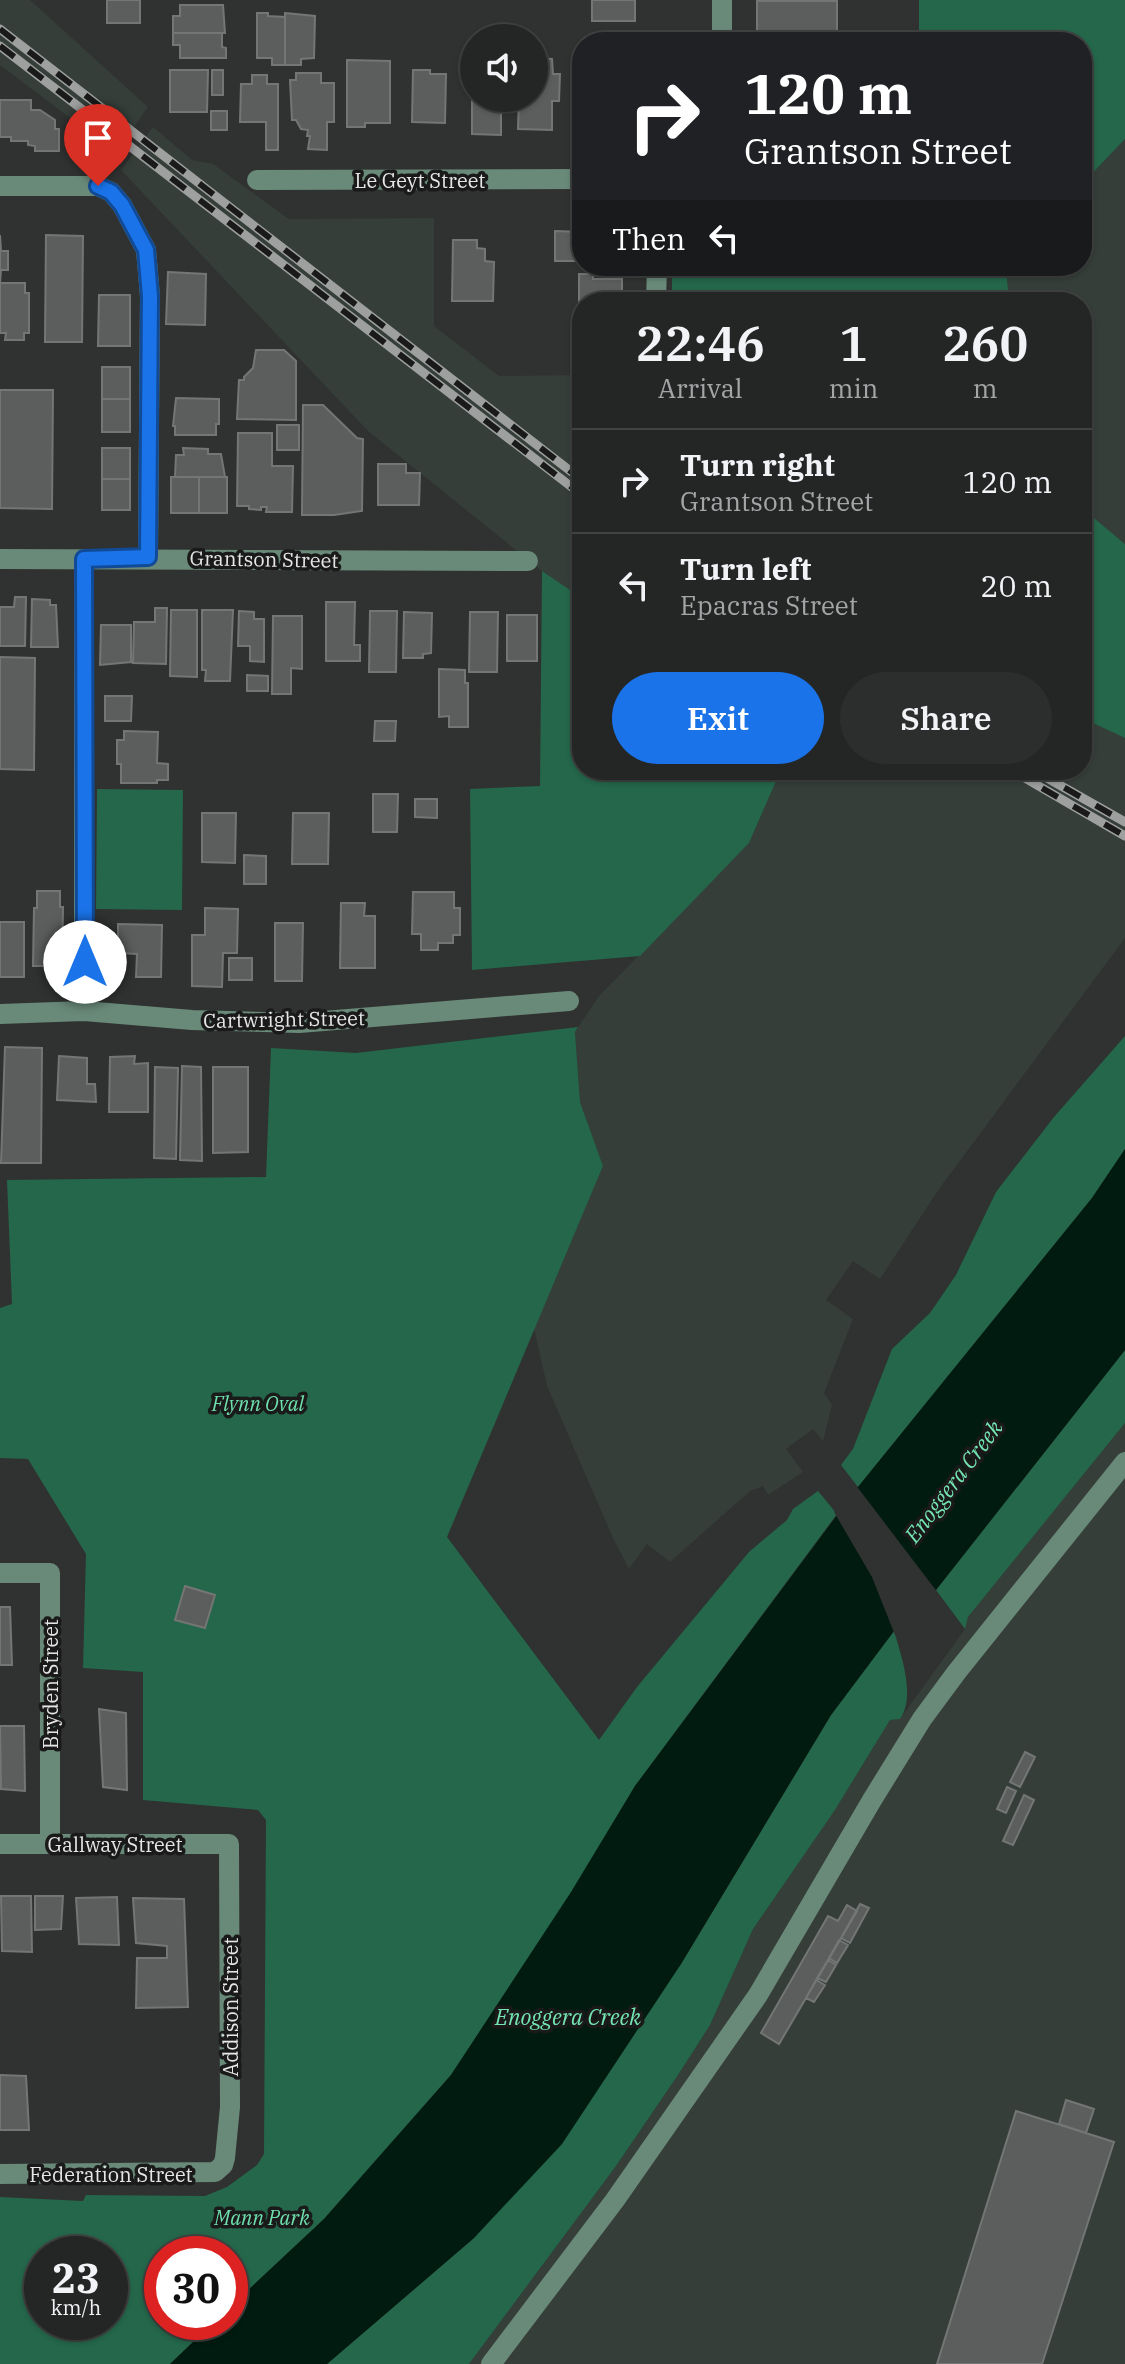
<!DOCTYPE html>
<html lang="en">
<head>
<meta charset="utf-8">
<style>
  body { margin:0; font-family:"IBM Plex Serif",serif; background:#2c2e2d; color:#f1f3f6; height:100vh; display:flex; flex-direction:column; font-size:30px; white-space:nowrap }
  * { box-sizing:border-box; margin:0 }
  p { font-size:26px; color:#a3a5a7 }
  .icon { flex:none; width:44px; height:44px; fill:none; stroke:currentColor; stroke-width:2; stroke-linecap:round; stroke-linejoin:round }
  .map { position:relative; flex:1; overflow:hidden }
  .details { position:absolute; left:572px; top:292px; width:520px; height:488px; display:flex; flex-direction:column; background:#242625; border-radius:32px; box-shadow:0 2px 6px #0004,0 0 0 2px #414342 }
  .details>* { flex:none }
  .banner { position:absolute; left:572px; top:32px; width:520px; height:244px; border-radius:32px; box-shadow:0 2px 6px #0004,0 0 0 2px #414342; background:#202124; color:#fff; overflow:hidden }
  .controls { position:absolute; left:460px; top:24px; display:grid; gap:16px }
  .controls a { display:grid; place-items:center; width:88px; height:88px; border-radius:50%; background:#242625; box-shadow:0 2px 6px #0004,0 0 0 2px #414342; font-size:40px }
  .speed { position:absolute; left:24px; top:2236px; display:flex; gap:16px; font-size:40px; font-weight:700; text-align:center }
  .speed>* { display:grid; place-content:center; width:104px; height:104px; border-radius:50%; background:#242625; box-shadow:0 2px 6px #0004,0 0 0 2px #414342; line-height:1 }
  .speed small { font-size:20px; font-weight:400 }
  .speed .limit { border:12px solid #d22; background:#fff; color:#111 }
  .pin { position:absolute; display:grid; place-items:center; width:68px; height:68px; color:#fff; margin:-82px -34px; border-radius:50% 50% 50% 0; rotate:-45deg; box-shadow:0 0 8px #0007 }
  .pin .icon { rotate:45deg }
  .me { position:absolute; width:88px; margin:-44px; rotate:0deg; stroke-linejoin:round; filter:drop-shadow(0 0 6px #0008) }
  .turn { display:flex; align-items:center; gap:28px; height:168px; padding:0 40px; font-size:36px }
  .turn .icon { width:104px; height:104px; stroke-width:2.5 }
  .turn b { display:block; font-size:56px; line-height:68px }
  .then { display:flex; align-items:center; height:76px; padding:0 40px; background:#0003; gap:16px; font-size:30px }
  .eta { display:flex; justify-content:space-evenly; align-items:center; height:136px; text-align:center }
  .eta b { font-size:48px; font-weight:600; line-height:56px }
  .cta { display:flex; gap:16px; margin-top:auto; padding:16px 40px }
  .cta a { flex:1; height:92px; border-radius:48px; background:#1a73e8; color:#fff; font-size:32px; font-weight:600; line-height:92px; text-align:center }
  .cta a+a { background:#2c2e2d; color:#f1f3f6 }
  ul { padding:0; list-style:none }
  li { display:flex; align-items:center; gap:24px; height:104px; padding:0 40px; border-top:2px solid #414342 }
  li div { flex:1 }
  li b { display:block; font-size:30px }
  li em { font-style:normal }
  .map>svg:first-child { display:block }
  .built { fill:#353e39 }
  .green { fill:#24674b; fill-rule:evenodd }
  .water { fill:#021b10 }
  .pier { fill:#303231 }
  .building { fill:#5b5e5d; stroke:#737675; stroke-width:2 }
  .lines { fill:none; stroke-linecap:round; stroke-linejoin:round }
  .minor { stroke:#698979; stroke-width:20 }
  .rail-casing { stroke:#9ea09f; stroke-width:9 }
  .rail { stroke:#191a19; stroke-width:6; stroke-dasharray:18; stroke-linecap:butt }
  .route-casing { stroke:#114b97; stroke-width:20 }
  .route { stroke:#1a73e8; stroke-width:14 }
  .labels { text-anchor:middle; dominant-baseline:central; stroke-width:7; stroke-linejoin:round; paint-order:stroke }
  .street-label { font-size:20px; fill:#e5e6e5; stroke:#191a19 }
  .park-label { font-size:20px; font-style:italic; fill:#6fe1af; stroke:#191a19 }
  .water-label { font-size:22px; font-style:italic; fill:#74e5b3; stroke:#191a19 }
</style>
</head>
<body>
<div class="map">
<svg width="1125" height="2364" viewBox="0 0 1125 2364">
  <rect width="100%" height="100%" fill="#303231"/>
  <path class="built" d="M 0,0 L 30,0 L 148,107 L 111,160 L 98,152 L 99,148 L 78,124 L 0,65 Z
    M 153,127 L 192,160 L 213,164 L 289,219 L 434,218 L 434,326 L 499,376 L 582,375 L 582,598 L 542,571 L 368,431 L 121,170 Z
    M 1125,139 L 1125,544 L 1082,508 L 1082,302 L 1009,302 L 1006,266 L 1082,266 L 1082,184 Z
    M 1082,718 L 1125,738 L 1125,938 L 939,1189 L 880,1279 L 853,1261 L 826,1300 L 853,1319 L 824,1393 L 832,1405 L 823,1441 L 813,1429 L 786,1449 L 803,1472 L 768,1495 L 763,1486 L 750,1491 L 670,1562 L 647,1544 L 629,1569 L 613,1538 L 547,1386 L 534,1328 L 603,1166 L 580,1102 L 575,1032 L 599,996 L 749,843 L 781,770 L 1082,770 Z
    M 1125,1423 L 1125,2364 L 469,2364 L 616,2166 L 680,2072 L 710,2025 L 753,1929 L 835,1810 L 890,1720 L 900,1719 L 965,1629 L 968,1617 Z"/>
  <path class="green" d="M 919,0 L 1125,0 L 1125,139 L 1082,184 L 1082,42 L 919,42 Z
    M 672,266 L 1006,266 L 1009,302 L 672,302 Z
    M 1082,508 L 1125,544 L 1125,738 L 1082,718 Z
    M 542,571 L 582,598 L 582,770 L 781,770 L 749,843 L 640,956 L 472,970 L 470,789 L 540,786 Z
    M 97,789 L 183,790 L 182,910 L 96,909 Z
    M 578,1027 L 575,1032 L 580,1102 L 603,1166 L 447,1537 L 599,1740 L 637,1687 L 749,1552 L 787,1520 L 793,1509 L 818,1491 L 837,1514 L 635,1786 L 572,1892 L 451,2075 L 324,2219 L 230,2307 L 230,2254 L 162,2254 L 162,2322 L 214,2322 L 170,2364 L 0,2364 L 0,2197 L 83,2201 L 86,2195 L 205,2196 L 227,2187 L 257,2165 L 264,2154 L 266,1820 L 258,1810 L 143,1800 L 143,1672 L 83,1668 L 86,1554 L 28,1459 L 0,1458 L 0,1308 L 12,1304 L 7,1180 L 266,1177 L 271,1048 L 356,1053 ZM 42,2254 L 110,2254 L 110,2322 L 42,2322 Z
    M 1125,1036 L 1125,1149 L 1092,1198 L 858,1487 L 841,1465 L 853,1449 L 892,1349 L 930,1313 L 956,1275 L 996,1192 L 1054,1117 Z
    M 1125,1350 L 1125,1423 L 968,1617 L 965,1629 L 936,1590 Z
    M 894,1631 C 901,1655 916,1696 900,1719 L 890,1720 L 835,1810 L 753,1929 L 710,2025 L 680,2072 L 616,2166 L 469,2364 L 327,2364 L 474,2238 L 681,1964 L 831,1715 Z"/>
  <path class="water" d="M 1125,1149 L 1125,1350 L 936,1590 L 894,1631 L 831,1715 L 681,1964 L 562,2144 L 474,2238 L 327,2364 L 170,2364 L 214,2322 L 230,2322 L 230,2307 L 324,2219 L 451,2075 L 571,1892 L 635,1786 L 858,1487 L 1092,1198 Z"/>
  <path class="pier" d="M 855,1484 L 938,1593 L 895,1635 L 872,1577 L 834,1512 Z"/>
  <path class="building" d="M 107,0 L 140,0 L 140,23 L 107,23 Z
    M 592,0 L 635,0 L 635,21 L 592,21 Z
    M 757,1 L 837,1 L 837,40 L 767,42 L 767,32 L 757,32 Z
    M 180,5 L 223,5 L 225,33 L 173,33 L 173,16 L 180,16 Z
    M 257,13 L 268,13 L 268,16 L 285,17 L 285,65 L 272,65 L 272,58 L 257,58 Z
    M 285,13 L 315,16 L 314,58 L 301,59 L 301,65 L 285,65 Z
    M 173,33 L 222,33 L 222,47 L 226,48 L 226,58 L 180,58 L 180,45 L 173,45 Z
    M 534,58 L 552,59 L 553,74 L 560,74 L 559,101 L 552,101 L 552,130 L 518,129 L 519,98 L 534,98 Z
    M 347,60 L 390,61 L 390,123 L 365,123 L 365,127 L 347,127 Z
    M 170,70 L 208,70 L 207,112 L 170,112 Z
    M 212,70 L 223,70 L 223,95 L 212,95 Z
    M 413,70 L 430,70 L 430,74 L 446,74 L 445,123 L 412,122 Z
    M 296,73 L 321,73 L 321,83 L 334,83 L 334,122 L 327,122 L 327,150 L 308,149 L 310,136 L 307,136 L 308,130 L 301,129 L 296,120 L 292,120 L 290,80 L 296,80 Z
    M 252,75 L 267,75 L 267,84 L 278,84 L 278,150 L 266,150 L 266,122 L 240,122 L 241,84 L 252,84 Z
    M 472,87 L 474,98 L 501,98 L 501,135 L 472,134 Z
    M 0,100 L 31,100 L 31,110 L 40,110 L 55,120 L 55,129 L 59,129 L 59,151 L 35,151 L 35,146 L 28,145 L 28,141 L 11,141 L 11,137 L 0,137 Z
    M 211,111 L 227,111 L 227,130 L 211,130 Z
    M 555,231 L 582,232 L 582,261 L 555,261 Z
    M 0,235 L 1,251 L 8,251 L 8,270 L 1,270 L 0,283 L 25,283 L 25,293 L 29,293 L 29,333 L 24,333 L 24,340 L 5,340 L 6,333 L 0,333 Z
    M 46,235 L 83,236 L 82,342 L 45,342 Z
    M 453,240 L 477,240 L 477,248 L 485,249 L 485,261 L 494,262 L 493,301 L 452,301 Z
    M 168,272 L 206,274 L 205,325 L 166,324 Z
    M 579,274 L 593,274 L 593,279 L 622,279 L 622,302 L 582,302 L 582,315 L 579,315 Z
    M 99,295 L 130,295 L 130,346 L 98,346 Z
    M 571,330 L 582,330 L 582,371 L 571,371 Z
    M 256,350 L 284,350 L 296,361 L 296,420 L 237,419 L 239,380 L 244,380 L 244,377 L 253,368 Z
    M 102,367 L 130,367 L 130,399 L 102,399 Z
    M 0,390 L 53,390 L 52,509 L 0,508 Z
    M 176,398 L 219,399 L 219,424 L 216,424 L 216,435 L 175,435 L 175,426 L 173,426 Z
    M 102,399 L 130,399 L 130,432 L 102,432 Z
    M 303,405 L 323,405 L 357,438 L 363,439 L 362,511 L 334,515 L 302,515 Z
    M 277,425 L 299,425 L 299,450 L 277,450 Z
    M 238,433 L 272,433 L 272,466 L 293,466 L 292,512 L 266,512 L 267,507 L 261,507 L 261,510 L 249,509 L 249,506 L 237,506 Z
    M 102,448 L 130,448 L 130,479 L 102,479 Z
    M 183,448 L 208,449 L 208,454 L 221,454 L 225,477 L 175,477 L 176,455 L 184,455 Z
    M 378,464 L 406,464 L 406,473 L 420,473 L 419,505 L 378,505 Z
    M 171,477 L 199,477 L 199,513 L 171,513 Z
    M 199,477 L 227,477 L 227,513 L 199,513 Z
    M 102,479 L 130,479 L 130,510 L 102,510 Z
    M 15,597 L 26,597 L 25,646 L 0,646 L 0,607 L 14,607 Z
    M 32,599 L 50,600 L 50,605 L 56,605 L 58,647 L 31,647 Z
    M 326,602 L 355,602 L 354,645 L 360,645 L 360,661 L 326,661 Z
    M 155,608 L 167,608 L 166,664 L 133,663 L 134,622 L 155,622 Z
    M 171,610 L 197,610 L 197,677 L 170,676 Z
    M 202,610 L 233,610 L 230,681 L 205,681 L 206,670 L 202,670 Z
    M 239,611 L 254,612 L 254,619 L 264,619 L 264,662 L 250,661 L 250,646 L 238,646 Z
    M 370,611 L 397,611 L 396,672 L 369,672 Z
    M 404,612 L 432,613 L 431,653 L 423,654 L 423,658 L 403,658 Z
    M 470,612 L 498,612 L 497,672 L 469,672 Z
    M 507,615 L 537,615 L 537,661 L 507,661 Z
    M 273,616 L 302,616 L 302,669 L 291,668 L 291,694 L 272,694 Z
    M 101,625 L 131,625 L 131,662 L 100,665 Z
    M 0,657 L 35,658 L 34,770 L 0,769 Z
    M 439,669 L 465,670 L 465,683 L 468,683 L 468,727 L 449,727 L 449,716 L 439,717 Z
    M 247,675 L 268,676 L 268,691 L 247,691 Z
    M 105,696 L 132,696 L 131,721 L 105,721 Z
    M 375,721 L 396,721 L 395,741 L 374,741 Z
    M 124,731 L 158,732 L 157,763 L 168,764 L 168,780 L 157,780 L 157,783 L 121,783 L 121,764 L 117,764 L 117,740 L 124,740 Z
    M 373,794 L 398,794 L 397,832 L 373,832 Z
    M 415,799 L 437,799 L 437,818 L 415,817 Z
    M 202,813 L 236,813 L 235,863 L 202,862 Z
    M 293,813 L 329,813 L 328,864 L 292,864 Z
    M 244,855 L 266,856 L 266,884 L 244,884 Z
    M 37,891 L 60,891 L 60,907 L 63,907 L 62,972 L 46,972 L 46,966 L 33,966 L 34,908 L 37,908 Z
    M 413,892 L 454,892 L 454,908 L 460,908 L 460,935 L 453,935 L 453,943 L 438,943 L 438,950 L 421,950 L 421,934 L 412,934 Z
    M 341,903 L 365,903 L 364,916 L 375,916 L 375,968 L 340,968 Z
    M 205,908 L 238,909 L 237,953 L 223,953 L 222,987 L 192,986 L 192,935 L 205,935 Z
    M 0,922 L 24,922 L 24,977 L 0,977 Z
    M 275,923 L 303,923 L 302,981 L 275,981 Z
    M 118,924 L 162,925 L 161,977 L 136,977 L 137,954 L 118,953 Z
    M 229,958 L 252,958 L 252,980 L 229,980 Z
    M 5,1047 L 42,1048 L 41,1163 L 1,1163 Z
    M 59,1056 L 87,1058 L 87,1084 L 95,1084 L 96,1102 L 57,1100 Z
    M 135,1056 L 134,1064 L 148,1063 L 148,1112 L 109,1112 L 110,1057 Z
    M 182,1066 L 201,1067 L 202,1161 L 180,1160 Z
    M 155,1067 L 178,1068 L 176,1159 L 154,1158 Z
    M 213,1067 L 248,1067 L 248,1152 L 213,1153 Z
    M 185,1586 L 215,1595 L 205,1628 L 175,1620 Z
    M 0,1607 L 10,1607 L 12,1665 L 0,1665 Z
    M 99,1709 L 126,1713 L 127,1790 L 103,1787 Z
    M 0,1726 L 24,1726 L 25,1791 L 1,1789 Z
    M 1025,1752 L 1035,1757 L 1020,1787 L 1010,1782 Z
    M 1007,1787 L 1016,1791 L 1006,1813 L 997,1809 Z
    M 1024,1795 L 1034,1800 L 1013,1845 L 1003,1841 Z
    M 1,1896 L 31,1896 L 32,1952 L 2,1951 Z
    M 35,1896 L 63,1896 L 61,1929 L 35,1930 Z
    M 117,1897 L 119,1945 L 79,1944 L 76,1898 Z
    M 133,1898 L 184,1899 L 188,2007 L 136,2008 L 137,1958 L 167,1958 L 167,1946 L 136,1943 Z
    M 860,1904 L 869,1908 L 850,1943 L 841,1938 Z
    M 847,1905 L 857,1911 L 779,2044 L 761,2033 L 828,1916 L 838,1921 Z
    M 839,1940 L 848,1945 L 837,1963 L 829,1958 Z
    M 828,1960 L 836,1965 L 826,1982 L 817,1978 Z
    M 816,1980 L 825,1985 L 814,2002 L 806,1998 Z
    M 0,2075 L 26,2076 L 29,2130 L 0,2130 Z
    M 1066,2100 L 1094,2109 L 1086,2133 L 1059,2124 Z
    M 1016,2111 L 1114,2142 L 1042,2364 L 937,2364 Z"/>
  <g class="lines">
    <path class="minor" d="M 722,42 L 722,0
      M 257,180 L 582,179
      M 0,186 L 98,186 L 111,192 L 122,205 L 146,250 L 150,296 L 148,557
      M 656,302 L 657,266
      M 0,559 L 528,561
      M 84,559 L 84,1011
      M 0,1014 L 84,1011 L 192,1020 L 299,1023 L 569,1001
      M 0,1573 L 50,1573 L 50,1844
      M 0,1844 L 229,1844 L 230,2107 L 225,2158 L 223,2165 L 215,2172 L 0,2174
      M 491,2364 L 615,2200 L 758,1995 L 872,1800 L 922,1719 L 956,1673 L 1125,1462"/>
    <defs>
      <path id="rail" d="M 0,29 L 582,480
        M 0,46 L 582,495
        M 1011,770 L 1125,836
        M 1033,770 L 1125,822"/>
    </defs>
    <use href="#rail" class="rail-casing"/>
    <use href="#rail" class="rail"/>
  </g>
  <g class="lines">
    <defs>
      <path id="route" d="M 85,962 L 84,559 L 148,557 L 150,296 L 146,250 L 122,205 L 111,192 L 98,186"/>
    </defs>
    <use href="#route" class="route-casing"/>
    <use href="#route" class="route"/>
  </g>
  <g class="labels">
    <g class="street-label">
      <text x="420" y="180">Le Geyt Street</text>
      <text transform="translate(264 559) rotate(1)">Grantson Street</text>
      <text transform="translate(284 1019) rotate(-1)">Cartwright Street</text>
      <text transform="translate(50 1684) rotate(-90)">Bryden Street</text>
      <text x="115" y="1844">Gallway Street</text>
      <text transform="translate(230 2007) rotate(-90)">Addison Street</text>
      <text x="111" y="2174">Federation Street</text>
    </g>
    <g class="park-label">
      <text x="258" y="1403">Flynn Oval</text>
      <text x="262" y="2217">Mann Park</text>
    </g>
    <g class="water-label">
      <text transform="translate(953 1481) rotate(-53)">Enoggera Creek</text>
      <text x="568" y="2016">Enoggera Creek</text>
    </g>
  </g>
</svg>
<div class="controls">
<a><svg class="icon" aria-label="sound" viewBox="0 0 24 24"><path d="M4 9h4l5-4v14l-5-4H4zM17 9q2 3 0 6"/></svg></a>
</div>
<div class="speed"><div>23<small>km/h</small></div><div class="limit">30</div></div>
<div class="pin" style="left:98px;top:186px;background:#d93025"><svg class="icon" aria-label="arrive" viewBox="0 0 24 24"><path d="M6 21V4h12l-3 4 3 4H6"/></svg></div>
<svg class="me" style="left:85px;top:962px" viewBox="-20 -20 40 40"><circle r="19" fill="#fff"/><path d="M0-13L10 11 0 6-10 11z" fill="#1a73e8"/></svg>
<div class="banner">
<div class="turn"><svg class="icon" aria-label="right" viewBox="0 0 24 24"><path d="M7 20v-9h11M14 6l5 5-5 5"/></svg><div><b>120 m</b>Grantson Street</div></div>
<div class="then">Then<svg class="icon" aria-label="left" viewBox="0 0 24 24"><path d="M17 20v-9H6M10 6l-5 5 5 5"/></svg></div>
</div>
<section class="details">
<div class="eta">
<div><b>22:46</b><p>Arrival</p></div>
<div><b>1</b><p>min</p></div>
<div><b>260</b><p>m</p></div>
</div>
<ul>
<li><svg class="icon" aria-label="right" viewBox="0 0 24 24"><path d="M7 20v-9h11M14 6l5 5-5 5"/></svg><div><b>Turn right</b><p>Grantson Street</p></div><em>120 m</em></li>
<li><svg class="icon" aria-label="left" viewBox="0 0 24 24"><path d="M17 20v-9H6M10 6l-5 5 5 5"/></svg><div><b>Turn left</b><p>Epacras Street</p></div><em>20 m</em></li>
</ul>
<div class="cta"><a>Exit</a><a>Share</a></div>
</section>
</div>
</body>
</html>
